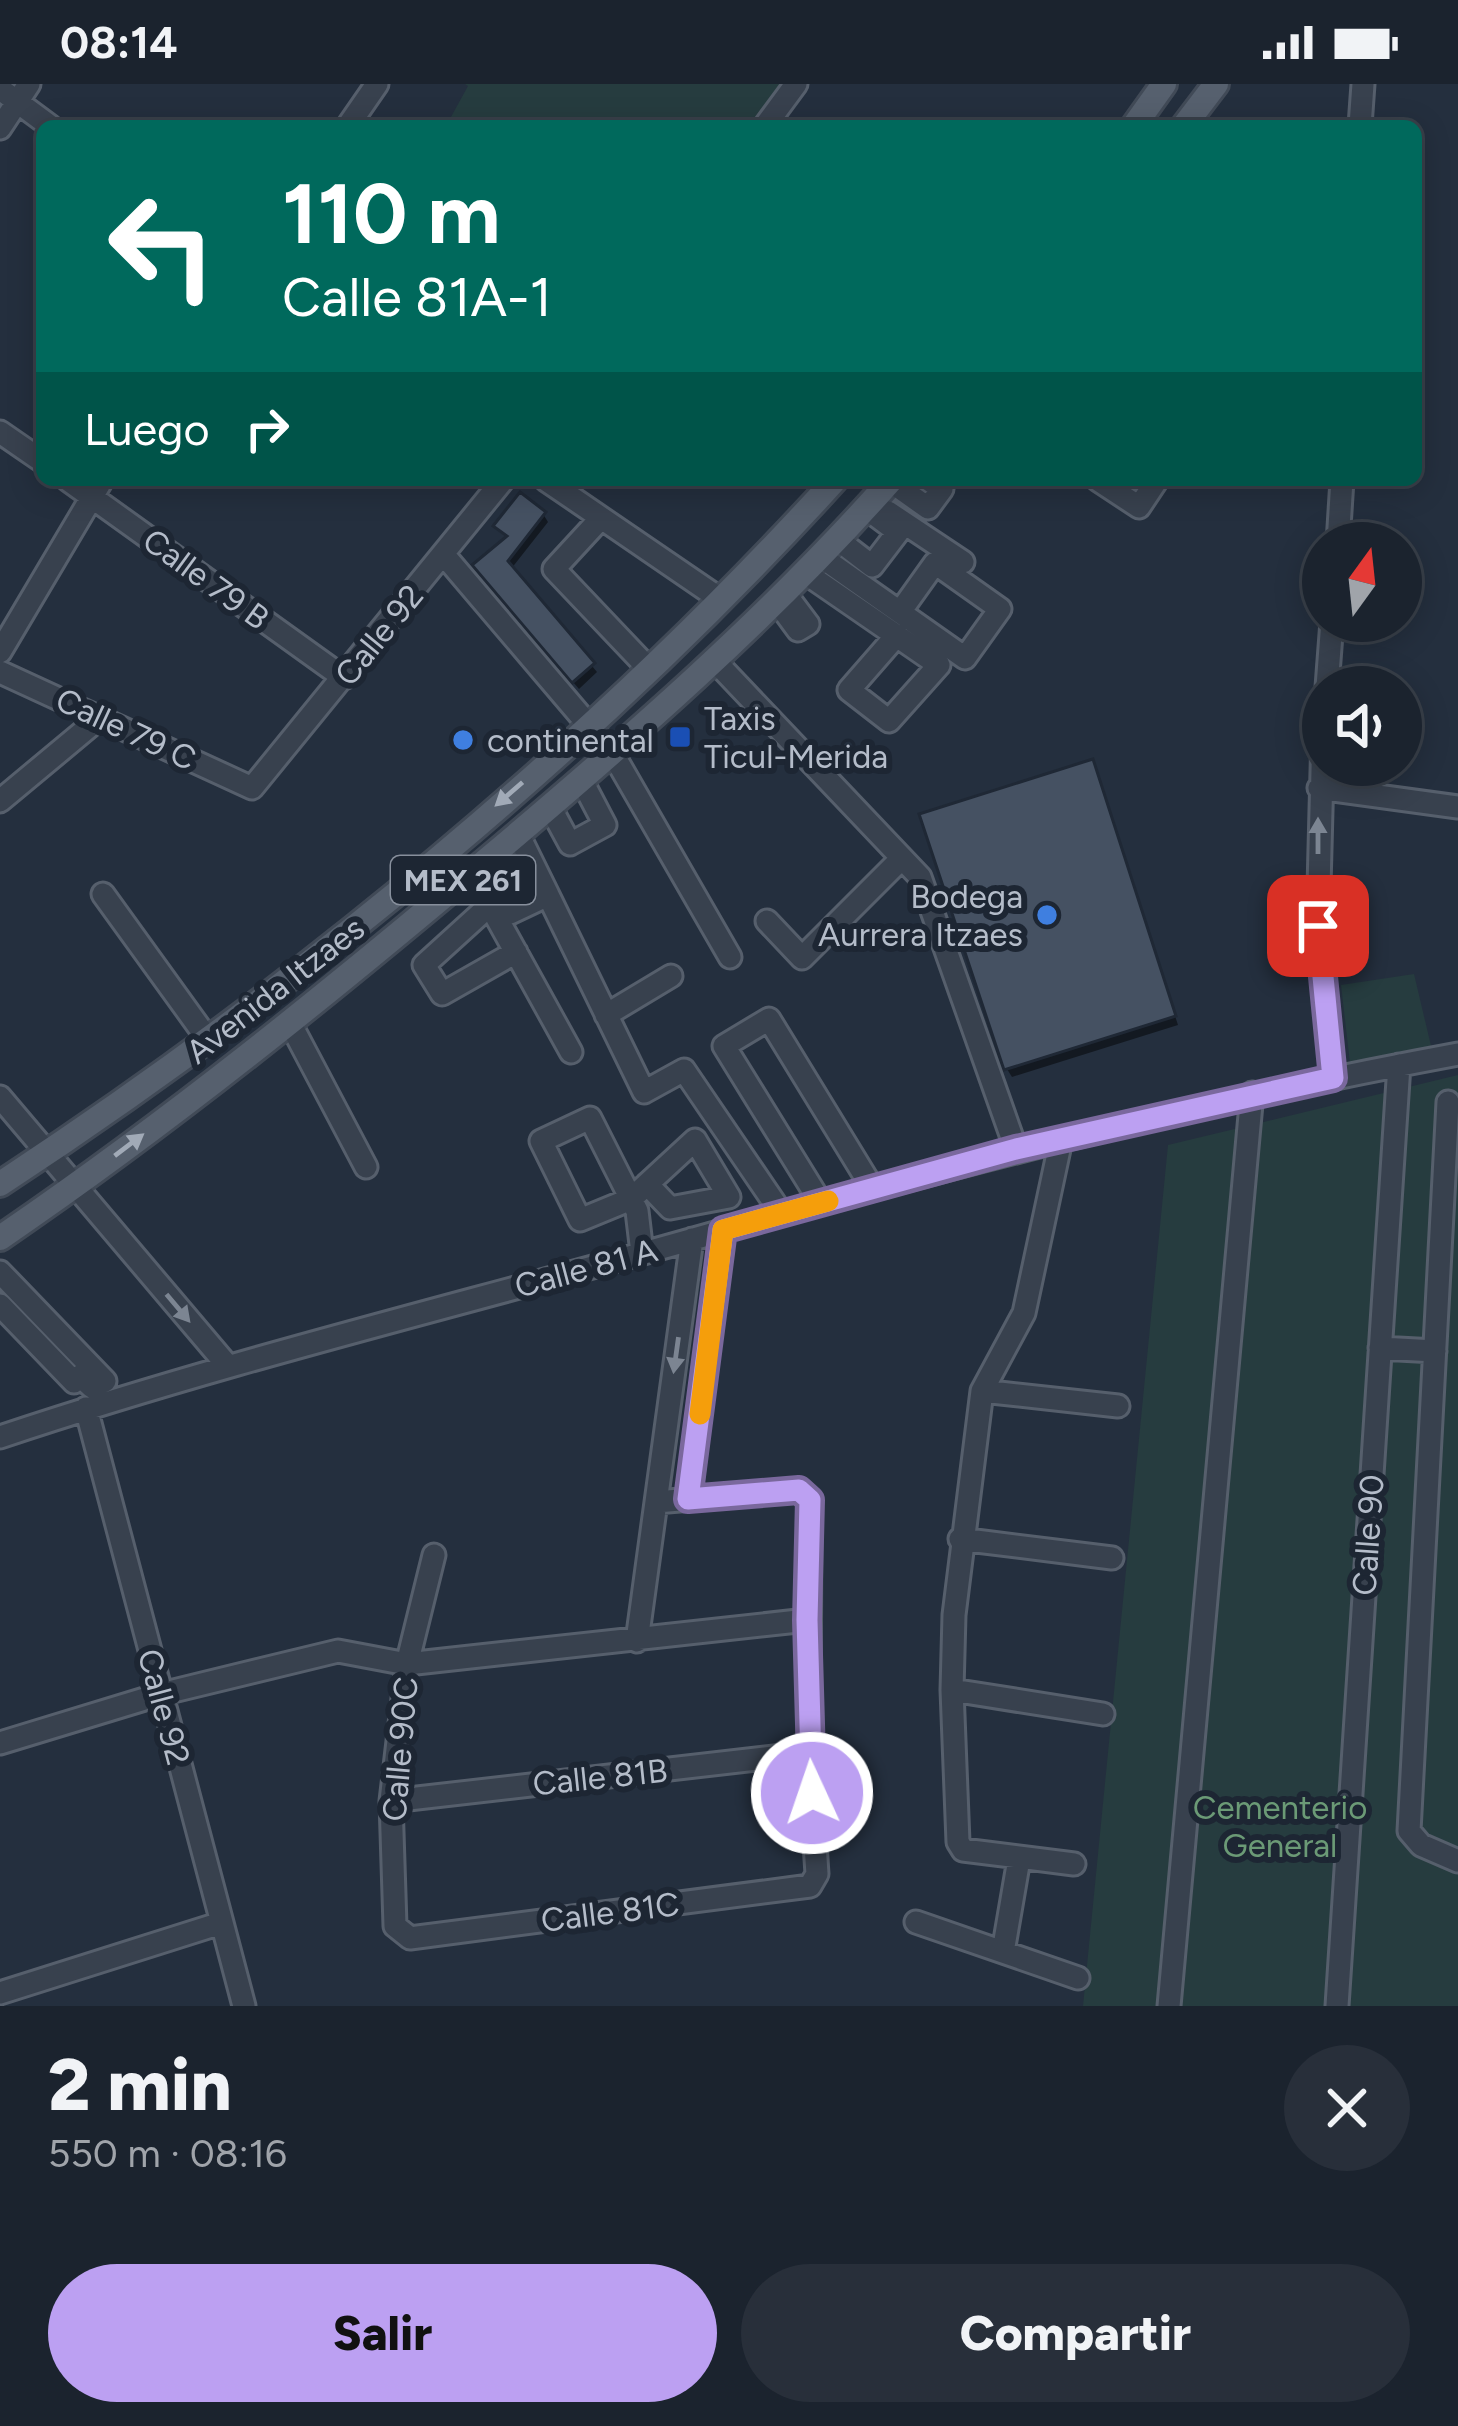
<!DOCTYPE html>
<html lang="es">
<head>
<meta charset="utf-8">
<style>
  body { margin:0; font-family:Figtree,sans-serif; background:#282f3a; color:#f1f3f6; height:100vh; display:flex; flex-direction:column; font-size:45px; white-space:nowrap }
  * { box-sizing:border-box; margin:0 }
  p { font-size:39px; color:#a0a4aa }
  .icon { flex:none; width:66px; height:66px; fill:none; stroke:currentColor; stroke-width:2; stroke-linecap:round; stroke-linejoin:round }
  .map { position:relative; height:1922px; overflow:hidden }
  .drawer { display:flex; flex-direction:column; background:#1b232e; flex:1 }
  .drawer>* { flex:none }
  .guide { position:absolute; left:36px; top:36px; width:1386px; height:366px; border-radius:18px; box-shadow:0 6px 30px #0003,0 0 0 3px #39404a; background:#00695c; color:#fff; overflow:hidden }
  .needle { width:78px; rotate:15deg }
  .buttons { position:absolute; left:1302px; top:438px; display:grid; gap:24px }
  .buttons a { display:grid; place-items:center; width:120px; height:120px; border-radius:50%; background:#1b232e; box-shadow:0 6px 30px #0003,0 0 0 3px #39404a; font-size:60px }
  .pin { position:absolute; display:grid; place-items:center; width:102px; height:102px; color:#fff; margin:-51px; border-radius:24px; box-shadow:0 6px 18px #0006 }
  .me { position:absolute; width:132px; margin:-66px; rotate:357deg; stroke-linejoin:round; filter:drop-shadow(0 0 9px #0008) }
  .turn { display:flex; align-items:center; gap:42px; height:252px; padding:0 48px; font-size:54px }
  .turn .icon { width:156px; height:156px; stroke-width:2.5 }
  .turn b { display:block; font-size:84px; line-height:102px }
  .then { display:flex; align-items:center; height:114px; padding:0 48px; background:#0003; gap:24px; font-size:45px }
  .round { display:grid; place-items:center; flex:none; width:126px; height:126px; border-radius:63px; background:#282f3a }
  .head { display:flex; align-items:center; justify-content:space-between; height:204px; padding:0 48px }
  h1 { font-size:72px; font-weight:800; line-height:90px }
  .action { display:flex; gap:24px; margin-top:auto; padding:24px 48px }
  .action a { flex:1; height:138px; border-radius:72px; background:#bca0f2; color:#111; font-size:48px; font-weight:800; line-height:138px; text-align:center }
  .action a+a { background:#282f3a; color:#f1f3f6 }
  .status { display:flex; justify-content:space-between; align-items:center; height:84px; padding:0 60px; background:#1b232e; direction:ltr }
  .status svg { height:33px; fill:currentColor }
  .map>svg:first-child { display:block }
  .green { fill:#263c3f }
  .shadow { fill:#0007 }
  .building { fill:#455162; stroke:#1f2835; stroke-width:3 }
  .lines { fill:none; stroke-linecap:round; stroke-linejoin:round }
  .minor-casing { stroke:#565f6c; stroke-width:27 }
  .major-casing { stroke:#414a57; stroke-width:30 }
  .minor { stroke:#38414e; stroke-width:21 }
  .major { stroke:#56606e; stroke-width:24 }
  .oneway { fill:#a1aab7 }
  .oneway2 { fill:#7c8592 }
  .route-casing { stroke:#7a689d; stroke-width:30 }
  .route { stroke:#bca0f2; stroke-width:21 }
  .slow { stroke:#f59e0b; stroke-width:21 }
  .transit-dot { fill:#1a4fb4; stroke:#1d2633; stroke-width:4.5 }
  .shop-dot { fill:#3f7fe0; stroke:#1d2633; stroke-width:4.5 }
  .labels { text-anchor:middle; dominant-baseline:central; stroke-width:12; stroke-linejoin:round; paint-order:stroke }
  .shield { fill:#1d2633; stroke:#878f9c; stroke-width:3 }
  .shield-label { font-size:30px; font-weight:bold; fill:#b4bcc9 }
  .street-label { font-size:33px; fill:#b4bcc9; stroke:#1d2633 }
  .poi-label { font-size:33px; fill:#b4bcc9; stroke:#1d2633; text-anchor:start }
  .park-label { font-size:33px; fill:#6b9a76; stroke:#1d2633 }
</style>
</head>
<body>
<div class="status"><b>08:14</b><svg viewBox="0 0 49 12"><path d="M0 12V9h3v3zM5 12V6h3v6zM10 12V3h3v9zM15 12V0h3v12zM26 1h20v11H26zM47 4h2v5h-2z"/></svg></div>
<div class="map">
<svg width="1458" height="1922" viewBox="0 0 1458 1922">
  <rect width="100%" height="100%" fill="#242f3e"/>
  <path class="green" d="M 465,0 L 789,0 L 758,42 L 446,42 L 468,2 Z
    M 1414,890 L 1432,966 L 1350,979 L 1341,901 Z
    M 1458,991 L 1458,1922 L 1083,1922 L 1168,1061 Z"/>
  <path class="shadow" d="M 543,430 L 548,438 L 511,485 L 597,588 L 579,605 L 481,490 L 508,455 L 497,442 Z
    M 1096,687 L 1178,941 L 1012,993 L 1007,985 Z"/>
  <path class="building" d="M 520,408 L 546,428 L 508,477 L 595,579 L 572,599 L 472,481 L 507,452 L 493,442 Z
    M 1093,675 L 1176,932 L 1004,986 L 919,730 Z"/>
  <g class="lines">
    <defs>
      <path id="minor" d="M 0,5 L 50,42
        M 348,42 L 377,0
        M 765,42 L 796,0
        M 1360,42 L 1363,0
        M 0,44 L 29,0
        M 0,348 L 42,377
        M 68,396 L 344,594
        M 546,396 L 720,515
        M 1098,396 L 1139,423 L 1157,396
        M 890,397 L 928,424 L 942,405 L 929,396
        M 888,428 L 963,478
        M 601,434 L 554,485 L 648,584
        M 837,455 L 872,482 L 898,448 L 866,424
        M 1338,459 L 1342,396
        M 444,471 L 613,670 L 730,873
        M 820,472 L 965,574 L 1000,525 L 935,479 L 900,528
        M 804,488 L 939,581 L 889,637 L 849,606 L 897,551
        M 776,516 L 798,546 L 808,540 L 784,508
        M 0,568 L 102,396
        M 715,577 L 920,793 L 1016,1065
        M 0,588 L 252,704 L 503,396
        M 1327,603 L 1332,537
        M 1323,649 L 1318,842 L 1333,994
        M 1319,704 L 1458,723
        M 0,717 L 102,632
        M 550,723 L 570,760 L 605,741 L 582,697
        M 485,778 L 510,829 L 548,811 L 518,750
        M 472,789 L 571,968
        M 103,810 L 207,954
        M 548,811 L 644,1008 L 684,986 L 782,1130
        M 490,821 L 424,881 L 442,910 L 516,868
        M 767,837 L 802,874 L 902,774
        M 606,931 L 671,892
        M 290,939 L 366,1083
        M 0,1013 L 227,1281
        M 1448,1018 L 1409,1747 L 1421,1761 L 1458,1777
        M 1061,1056 L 1024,1229 L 982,1307 L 954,1531 L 952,1606 L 958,1758 L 963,1766 L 1074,1780
        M 821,1119 L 724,962 L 769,935 L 873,1105
        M 642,1169 L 637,1127 L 631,1115 L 590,1034 L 541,1057 L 580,1136 L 631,1115 L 695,1056 L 729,1113 L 670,1124 L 647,1100
        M 0,1188 L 105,1297 L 92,1303 L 80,1292 L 74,1298 L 0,1221
        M 1380,1264 L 1435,1267
        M 982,1307 L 1118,1322
        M 86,1324 L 244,1922
        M 0,1353 C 227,1277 460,1221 690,1156 C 944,1084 1198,1018 1458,970
        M 689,1415 L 723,1146
        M 960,1455 L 1112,1474
        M 434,1471 L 407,1580 L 391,1717 L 395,1842 L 410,1854 L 810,1802 L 817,1790 L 809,1669 L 810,1416 L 799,1406 L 656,1418
        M 637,1557 L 692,1155
        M 952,1606 L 1103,1630
        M 0,1659 L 161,1610 L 338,1567 L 407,1580 L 807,1536
        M 391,1717 L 809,1669
        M 916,1838 L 1078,1894
        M 1003,1868 L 1019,1775
        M 0,1909 L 221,1839
        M 1169,1922 L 1252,1009
        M 1337,1922 L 1399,981"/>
      <path id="major" d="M 1134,42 L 1164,0
        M 1184,42 L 1216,0
        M 0,1100 C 299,904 595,660 835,396
        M 0,1154 C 170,1038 330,908 488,775 C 629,656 768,535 891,396"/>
    </defs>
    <use href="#minor" class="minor-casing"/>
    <use href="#major" class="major-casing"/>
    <use href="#minor" class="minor"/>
    <use href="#major" class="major"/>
  </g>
  <defs><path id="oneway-solid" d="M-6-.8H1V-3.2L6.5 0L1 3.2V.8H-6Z" transform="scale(3)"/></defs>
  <g class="oneway">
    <use href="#oneway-solid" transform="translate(509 710) rotate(139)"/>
    <use href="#oneway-solid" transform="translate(129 1061) rotate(-37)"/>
  </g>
  <g class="oneway2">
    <use href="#oneway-solid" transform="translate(1318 752) rotate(-90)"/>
    <use href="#oneway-solid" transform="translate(178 1224) rotate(50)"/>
    <use href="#oneway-solid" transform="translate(676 1271) rotate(98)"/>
  </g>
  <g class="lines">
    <defs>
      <path id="route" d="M 812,1709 L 807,1536 L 810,1416 L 799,1406 L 688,1415 L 723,1146 L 1016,1065 L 1333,994 L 1318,842"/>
    </defs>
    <use href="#route" class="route-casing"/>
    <use href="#route" class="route"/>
    <path class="slow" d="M 700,1330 L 723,1146 L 828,1117"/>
  </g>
  <rect class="transit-dot" x="668" y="641" width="24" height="24" rx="6"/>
  <g class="shop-dot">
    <circle cx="463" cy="656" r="12"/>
    <circle cx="1047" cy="831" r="12"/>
  </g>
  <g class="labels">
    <rect class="shield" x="391" y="772" width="144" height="48" rx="9"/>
    <g class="shield-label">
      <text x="463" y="796">MEX 261</text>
    </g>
    <g class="street-label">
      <text transform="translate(206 495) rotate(36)">Calle 79 B</text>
      <text transform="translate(379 551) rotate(-51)">Calle 92</text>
      <text transform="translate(126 645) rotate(25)">Calle 79 C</text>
      <text transform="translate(275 906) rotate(-38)">Avenida Itzaes</text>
      <text transform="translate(586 1184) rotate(-15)">Calle 81 A</text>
      <text transform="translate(1368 1451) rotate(-86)">Calle 90</text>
      <text transform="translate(164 1623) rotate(75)">Calle 92</text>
      <text transform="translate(400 1665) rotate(-85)">Calle 90C</text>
      <text transform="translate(600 1693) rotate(-6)">Calle 81B</text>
      <text transform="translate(610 1828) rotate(-7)">Calle 81C</text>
    </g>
    <g class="poi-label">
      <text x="704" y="634">Taxis<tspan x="704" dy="38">Ticul-Merida</tspan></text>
      <text x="487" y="656">continental</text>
      <text x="1023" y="812" text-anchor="end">Bodega<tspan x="1023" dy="38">Aurrera Itzaes</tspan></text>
    </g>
    <g class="park-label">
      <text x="1280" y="1723">Cementerio<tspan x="1280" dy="38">General</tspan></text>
    </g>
  </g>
</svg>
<div class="buttons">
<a><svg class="needle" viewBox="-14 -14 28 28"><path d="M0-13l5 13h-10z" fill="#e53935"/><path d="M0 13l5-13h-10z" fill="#a0a4aa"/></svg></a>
<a><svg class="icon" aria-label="sound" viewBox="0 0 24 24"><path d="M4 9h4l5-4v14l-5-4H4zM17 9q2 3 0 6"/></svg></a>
</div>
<div class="pin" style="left:1318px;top:842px;background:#d93025"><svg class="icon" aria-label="arrive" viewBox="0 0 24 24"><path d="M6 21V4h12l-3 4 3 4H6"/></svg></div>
<svg class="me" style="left:812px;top:1709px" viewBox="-20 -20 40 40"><circle r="17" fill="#bca0f2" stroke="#fff" stroke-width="3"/><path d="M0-11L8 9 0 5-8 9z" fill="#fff"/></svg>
<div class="guide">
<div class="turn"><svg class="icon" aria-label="left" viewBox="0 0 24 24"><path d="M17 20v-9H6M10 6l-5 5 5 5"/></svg><div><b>110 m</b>Calle 81A-1</div></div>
<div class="then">Luego<svg class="icon" aria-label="right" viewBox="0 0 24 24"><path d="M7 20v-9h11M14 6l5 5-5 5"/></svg></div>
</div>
</div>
<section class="drawer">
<div class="head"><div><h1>2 min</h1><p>550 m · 08:16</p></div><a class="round"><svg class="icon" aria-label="close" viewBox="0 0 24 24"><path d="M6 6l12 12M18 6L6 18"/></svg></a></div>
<div class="action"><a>Salir</a><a>Compartir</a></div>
</section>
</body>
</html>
